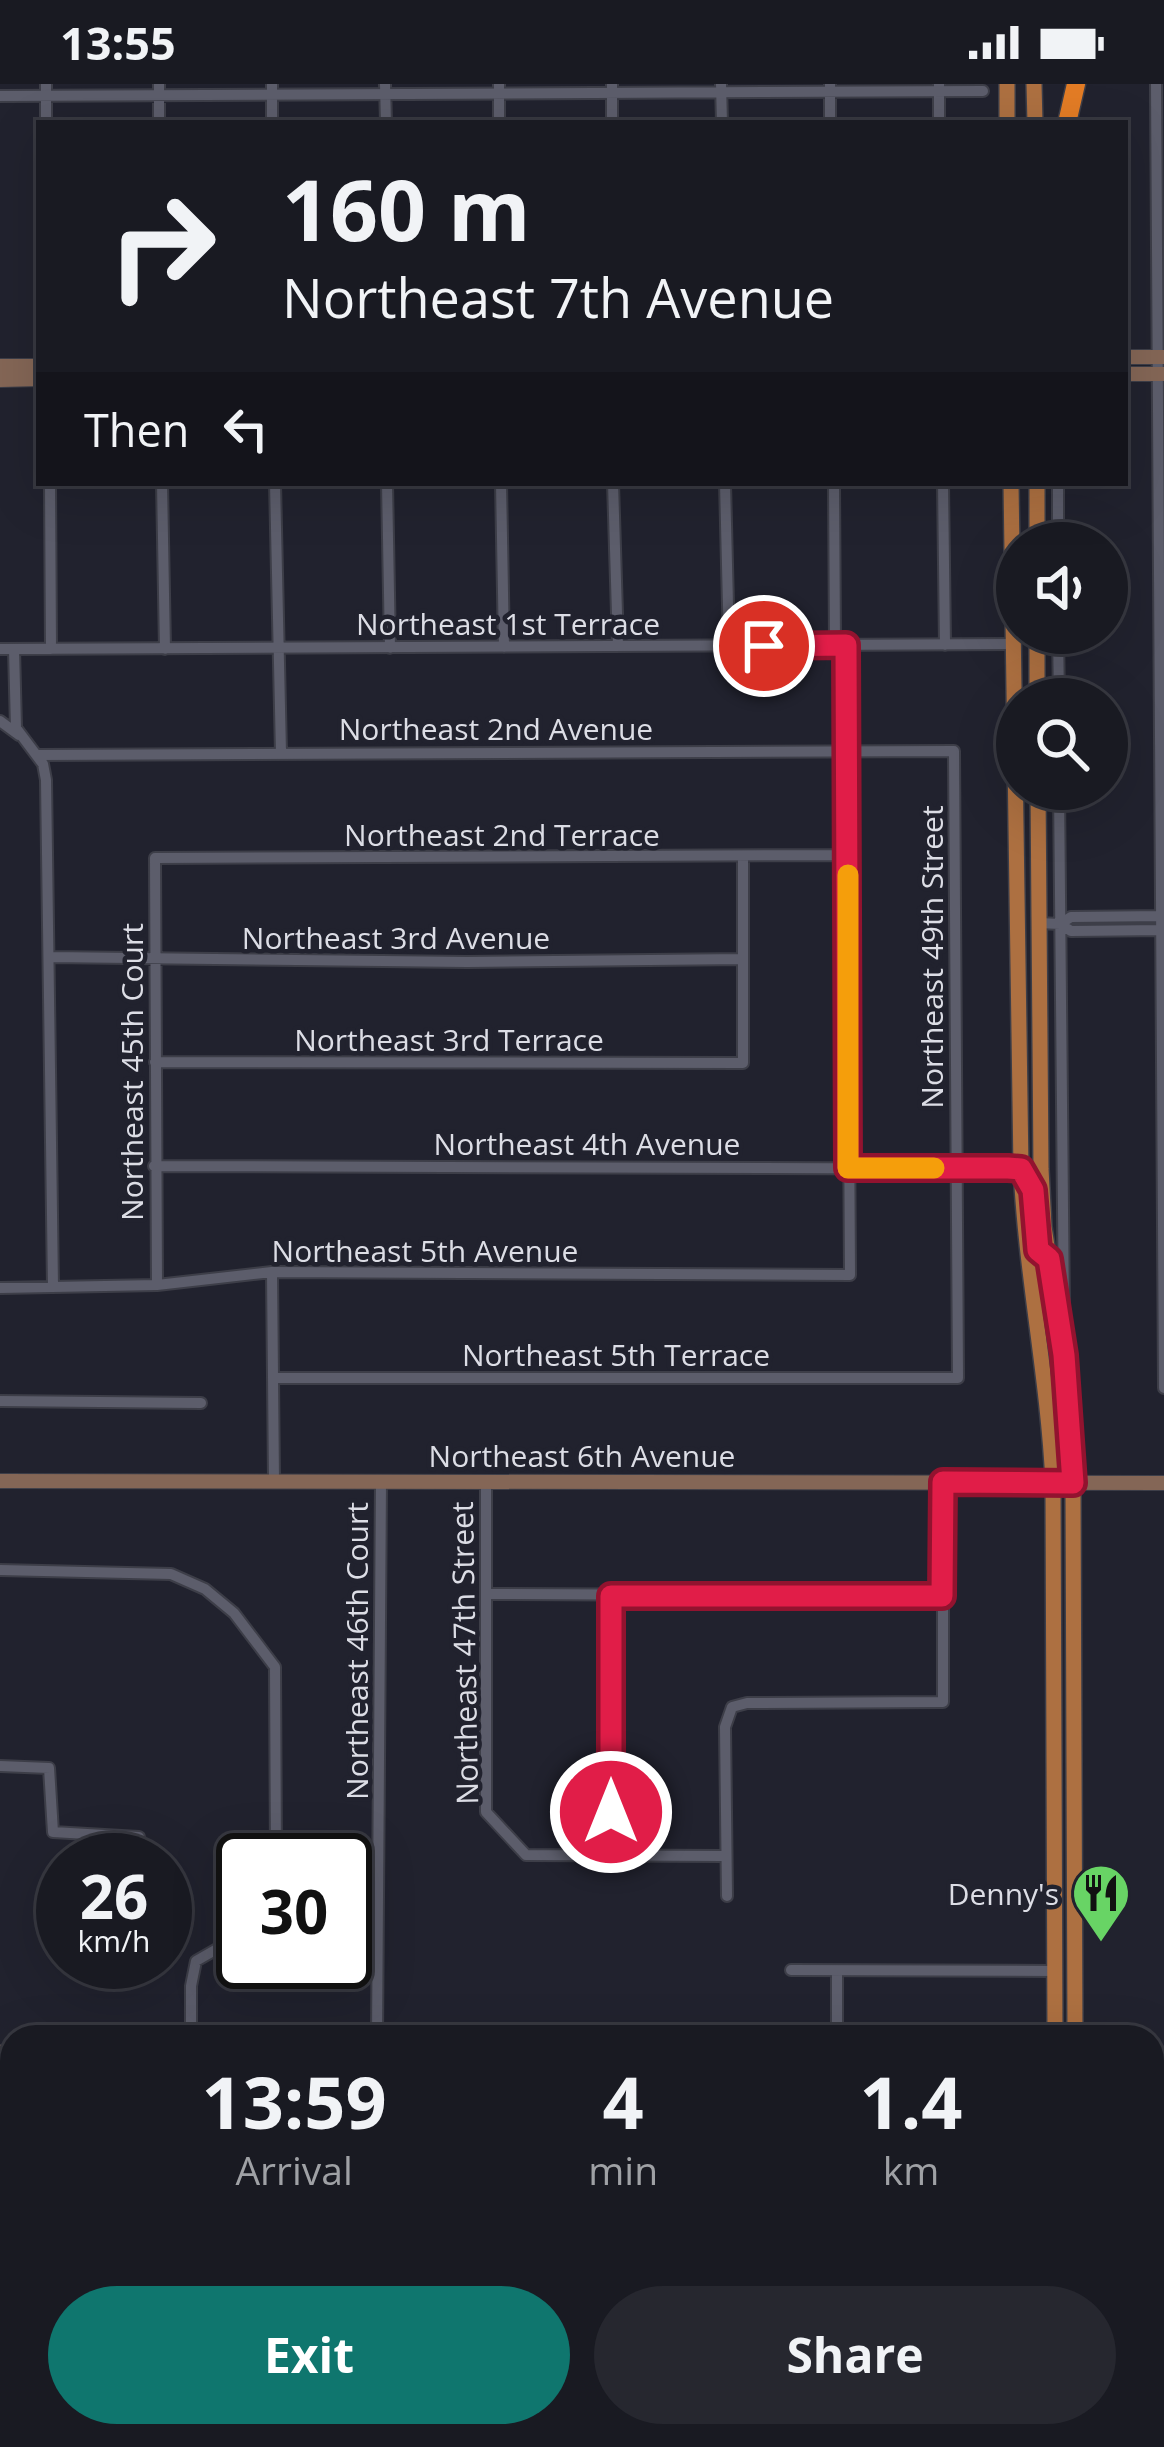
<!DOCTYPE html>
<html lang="en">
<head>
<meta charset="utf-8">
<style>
  body { margin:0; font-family:"Open Sans",sans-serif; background:#26272f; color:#f1f3f6; height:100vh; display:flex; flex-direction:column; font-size:45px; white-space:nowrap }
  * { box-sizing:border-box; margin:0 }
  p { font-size:39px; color:#9fa1a5 }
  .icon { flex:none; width:66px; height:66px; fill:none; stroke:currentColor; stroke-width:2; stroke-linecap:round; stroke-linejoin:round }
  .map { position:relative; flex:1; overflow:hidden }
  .panel { position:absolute; left:0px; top:1941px; width:1164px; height:423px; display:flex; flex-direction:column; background:#191a22; border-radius:36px 36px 0 0; box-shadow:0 12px 48px #0002,0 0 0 3px #373840 }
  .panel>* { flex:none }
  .top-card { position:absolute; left:36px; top:36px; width:1092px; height:366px; border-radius:0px; box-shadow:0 12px 48px #0002,0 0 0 3px #373840; background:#191a22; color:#f1f3f6; overflow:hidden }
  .tools { position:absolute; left:996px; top:438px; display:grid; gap:24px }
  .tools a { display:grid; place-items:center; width:132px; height:132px; border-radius:50%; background:#191a22; box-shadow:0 12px 48px #0002,0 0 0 3px #373840; font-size:60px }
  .speed { position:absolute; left:36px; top:1749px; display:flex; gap:24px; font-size:60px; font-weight:700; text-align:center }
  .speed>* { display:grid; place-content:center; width:156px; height:156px; border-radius:50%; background:#191a22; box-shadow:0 12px 48px #0002,0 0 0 3px #373840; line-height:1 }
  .speed small { font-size:30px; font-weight:400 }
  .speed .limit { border:6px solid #111; border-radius:18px; background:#fff; color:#111 }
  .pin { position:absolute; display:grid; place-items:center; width:102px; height:102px; color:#fff; margin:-51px; border:6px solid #fff; border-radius:50%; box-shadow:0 3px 12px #0007 }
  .me { position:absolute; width:132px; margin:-66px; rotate:0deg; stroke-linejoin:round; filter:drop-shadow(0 0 9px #0008) }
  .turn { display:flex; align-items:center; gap:42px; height:252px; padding:0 48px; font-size:54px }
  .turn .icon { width:156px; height:156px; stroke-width:2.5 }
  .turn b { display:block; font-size:84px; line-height:102px }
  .then { display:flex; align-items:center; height:114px; padding:0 48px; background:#0003; gap:24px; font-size:45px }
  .eta { display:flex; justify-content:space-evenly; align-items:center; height:204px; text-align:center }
  .eta b { font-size:72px; font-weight:700; line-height:84px }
  .primary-button { display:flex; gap:24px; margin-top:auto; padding:24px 48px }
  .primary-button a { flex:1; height:138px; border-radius:72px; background:#0f766e; color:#fff; font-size:48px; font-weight:700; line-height:138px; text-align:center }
  .primary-button a+a { background:#26272f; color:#f1f3f6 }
  .status { display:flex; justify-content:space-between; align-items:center; height:84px; padding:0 60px; background:#191a22; direction:ltr }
  .status svg { height:33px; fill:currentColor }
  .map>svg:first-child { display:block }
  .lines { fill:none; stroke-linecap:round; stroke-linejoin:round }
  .street-casing { stroke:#3d3e48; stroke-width:14 }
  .secondary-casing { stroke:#3d3e48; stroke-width:16 }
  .primary-casing { stroke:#3d3e48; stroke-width:18 }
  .highway-casing { stroke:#3d3e48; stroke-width:21 }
  .street { stroke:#5c5d6b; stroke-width:10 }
  .secondary { stroke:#846656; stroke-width:14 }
  .primary { stroke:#ad7041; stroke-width:15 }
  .highway { stroke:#e37c25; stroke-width:18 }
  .rail { stroke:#b1b2bb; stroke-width:3; stroke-dasharray:18 9; stroke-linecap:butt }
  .route-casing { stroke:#92132f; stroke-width:30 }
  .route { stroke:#e11d48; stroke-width:21 }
  .slow { stroke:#f59e0b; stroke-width:21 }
  .labels { text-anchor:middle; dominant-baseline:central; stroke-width:9; stroke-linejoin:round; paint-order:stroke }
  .street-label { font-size:30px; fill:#dcdde5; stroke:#21222e }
  .poi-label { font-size:30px; fill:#dcdde5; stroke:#21222e; text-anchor:end }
</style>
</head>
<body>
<div class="status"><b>13:55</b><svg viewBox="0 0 49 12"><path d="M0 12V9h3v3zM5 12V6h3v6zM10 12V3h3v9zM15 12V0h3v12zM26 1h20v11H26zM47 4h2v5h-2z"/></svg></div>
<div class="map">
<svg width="1164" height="2363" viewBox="0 0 1164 2363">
  <rect width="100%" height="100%" fill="#21222e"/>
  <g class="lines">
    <defs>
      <path id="street" d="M 46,0 L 46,39
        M 159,0 L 159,39
        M 272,0 L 272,39
        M 385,0 L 386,39
        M 499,0 L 499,39
        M 721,0 L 722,39
        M 830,0 L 830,39
        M 1156,0 L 1164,1304
        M 0,12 L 983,7
        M 612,39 L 612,0
        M 939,39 L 939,0
        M 50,399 L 51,565
        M 162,399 L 165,565
        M 275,399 L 281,669
        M 387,399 L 390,564
        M 501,399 L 504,563
        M 613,399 L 618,562
        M 725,399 L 729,562
        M 834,399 L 835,561
        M 943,399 L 945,561
        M 1058,399 L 1058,459
        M 1058,549 L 1059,615
        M 0,565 L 1015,560
        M 14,565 L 16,644 L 43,680 L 46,696 L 53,1203
        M 0,637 L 19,651
        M 38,671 L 954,667 L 958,1294 L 274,1294
        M 1059,705 L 1064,1230
        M 1039,839 L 1060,840 L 1071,847 L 1164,846
        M 1060,840 L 1071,833 L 1164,832
        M 49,873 L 467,878 L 743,875
        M 155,978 L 743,979 L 743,773
        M 154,1082 L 1021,1085
        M 272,1188 L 274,1398
        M 157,1201 L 155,774 L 848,771
        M 0,1204 L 157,1201 L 272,1188 L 850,1191 L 846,561
        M 0,1317 L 201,1319
        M 486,1398 L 486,1728 L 526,1771 L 723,1772
        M 0,1486 L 171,1490 L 205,1505 L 234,1529 L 275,1583 L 276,1776
        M 488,1510 L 942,1512
        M 0,1682 L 49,1684 L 53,1748 L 139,1753
        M 611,1771 L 611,1512
        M 727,1812 L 725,1643 L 732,1623 L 747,1619 L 943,1618 L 943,1398
        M 791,1886 L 1054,1887
        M 837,1887 L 837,1953
        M 191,1953 L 191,1902 L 196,1877 L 243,1850
        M 377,1953 L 381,1398
        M 0,2096 L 12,2096
        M 0,2280 L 12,2280"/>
      <path id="secondary" d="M 1125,273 L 1164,273
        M 0,282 L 39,282
        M 1125,290 L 1164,290
        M 0,296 L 39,295
        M 0,1397 L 1164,1399
        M 0,1968 L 12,1968
        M 1152,2146 L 1164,2150
        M 1152,2167 L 1164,2171
        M 194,2352 L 194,2363"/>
      <path id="primary" d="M 1007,0 L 1007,39
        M 1034,0 L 1035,39
        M 1011,399 L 1021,1085 C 1026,1191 1048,1293 1053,1399 L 1055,1953
        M 1037,399 L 1037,459
        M 1037,549 L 1037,615
        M 1038,705 L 1041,1085 L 1044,1143 L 1064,1271 L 1073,1399 L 1075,1953
        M 1055,2363 L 1055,2352
        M 1076,2363 L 1076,2352"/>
      <path id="highway" d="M 1067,39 L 1076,0"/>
    </defs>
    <use href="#street" class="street-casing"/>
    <use href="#secondary" class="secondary-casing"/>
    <use href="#primary" class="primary-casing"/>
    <use href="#highway" class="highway-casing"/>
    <use href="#street" class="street"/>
    <use href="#secondary" class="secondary"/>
    <use href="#primary" class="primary"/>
    <use href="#highway" class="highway"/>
    <path class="rail" d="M 504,2363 L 1164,2358"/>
  </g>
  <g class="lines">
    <defs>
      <path id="route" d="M 611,1728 L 611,1512 L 942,1512 L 943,1398 L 1073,1399 L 1064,1271 L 1049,1175 L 1038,1166 L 1033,1106 L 1021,1085 L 1008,1084 L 848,1084 L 846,561 L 764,562"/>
    </defs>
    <use href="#route" class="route-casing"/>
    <use href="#route" class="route"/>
    <path class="slow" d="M 848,791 L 848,1084 L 934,1084"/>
  </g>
  <defs>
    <symbol id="restaurant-pin" viewBox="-11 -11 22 30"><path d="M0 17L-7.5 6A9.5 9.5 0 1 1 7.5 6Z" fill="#68d465" stroke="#21222e"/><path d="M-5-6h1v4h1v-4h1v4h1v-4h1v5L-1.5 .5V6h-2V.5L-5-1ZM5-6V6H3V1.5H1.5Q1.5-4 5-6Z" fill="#111"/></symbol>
  </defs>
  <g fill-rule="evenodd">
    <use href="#restaurant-pin" x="1068" y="1776" width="66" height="90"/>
  </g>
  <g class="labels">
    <g class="street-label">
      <text x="508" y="539">Northeast 1st Terrace</text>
      <text x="496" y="644">Northeast 2nd Avenue</text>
      <text x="502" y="750">Northeast 2nd Terrace</text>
      <text x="396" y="853">Northeast 3rd Avenue</text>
      <text transform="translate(931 873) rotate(-90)">Northeast 49th Street</text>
      <text x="449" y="955">Northeast 3rd Terrace</text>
      <text transform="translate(131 988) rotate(-90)">Northeast 45th Court</text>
      <text x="587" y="1059">Northeast 4th Avenue</text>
      <text x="425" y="1166">Northeast 5th Avenue</text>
      <text x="616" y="1270">Northeast 5th Terrace</text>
      <text x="582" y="1371">Northeast 6th Avenue</text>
      <text transform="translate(356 1567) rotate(-90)">Northeast 46th Court</text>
      <text transform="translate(464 1569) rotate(-91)">Northeast 47th Street</text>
    </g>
    <g class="poi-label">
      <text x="1059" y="1809">Denny's</text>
    </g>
  </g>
</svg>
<div class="tools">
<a><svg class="icon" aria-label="sound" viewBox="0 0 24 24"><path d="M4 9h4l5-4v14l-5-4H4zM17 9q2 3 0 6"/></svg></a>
<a><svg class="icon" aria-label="search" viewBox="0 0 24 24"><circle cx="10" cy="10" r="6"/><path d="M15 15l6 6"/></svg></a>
</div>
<div class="speed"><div>26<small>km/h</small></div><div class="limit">30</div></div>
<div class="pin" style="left:764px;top:562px;background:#d93025"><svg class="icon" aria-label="arrive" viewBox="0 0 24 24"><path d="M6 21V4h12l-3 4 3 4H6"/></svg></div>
<svg class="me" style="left:611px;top:1728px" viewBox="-20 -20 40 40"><circle r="17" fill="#e11d48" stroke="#fff" stroke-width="3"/><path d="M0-11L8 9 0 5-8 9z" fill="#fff"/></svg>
<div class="top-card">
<div class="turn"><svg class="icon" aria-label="right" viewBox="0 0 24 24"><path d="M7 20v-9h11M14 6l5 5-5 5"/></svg><div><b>160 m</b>Northeast 7th Avenue</div></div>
<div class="then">Then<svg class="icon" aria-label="left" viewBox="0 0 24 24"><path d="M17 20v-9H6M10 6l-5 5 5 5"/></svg></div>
</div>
<section class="panel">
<div class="eta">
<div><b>13:59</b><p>Arrival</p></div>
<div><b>4</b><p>min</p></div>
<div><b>1.4</b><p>km</p></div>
</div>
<div class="primary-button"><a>Exit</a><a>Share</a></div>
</section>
</div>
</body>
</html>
